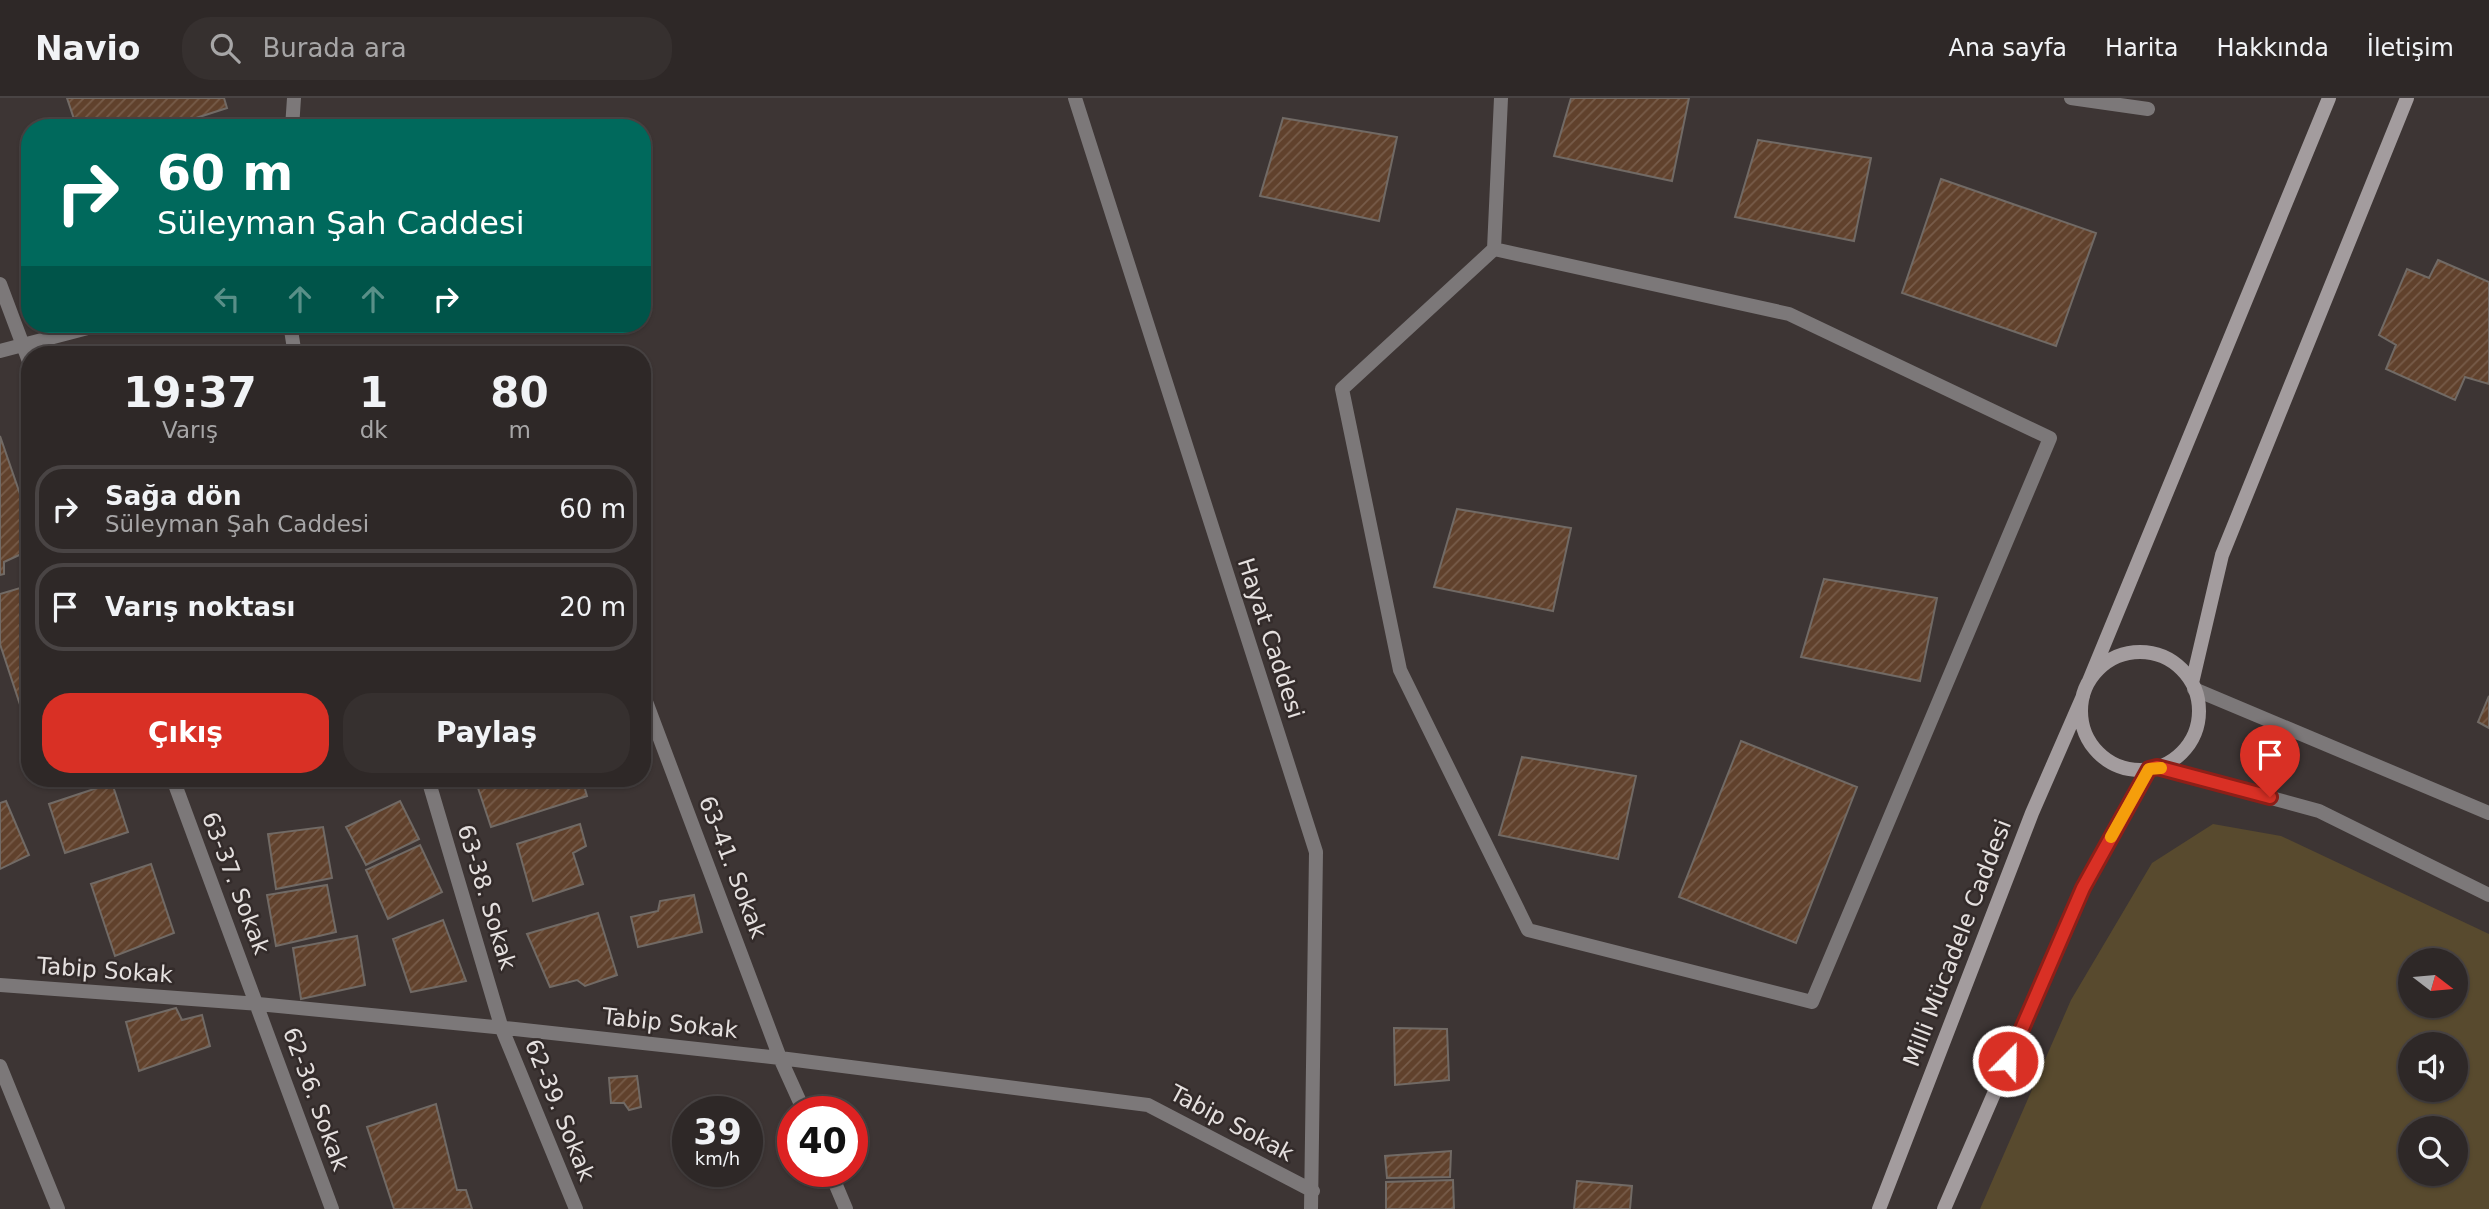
<!DOCTYPE html>
<html lang="tr">
<head>
<meta charset="utf-8">
<style>
  body { margin:0; font-family:"DejaVu Sans",sans-serif; background:#36302f; color:#f1f3f6; height:100vh; display:flex; flex-direction:column; font-size:26px; white-space:nowrap }
  * { box-sizing:border-box; margin:0 }
  p { font-size:23px; color:#a7a6a7 }
  .icon { flex:none; width:38px; height:38px; fill:none; stroke:currentColor; stroke-width:2; stroke-linecap:round; stroke-linejoin:round }
  .map { position:relative; flex:1; overflow:hidden }
  .side { position:absolute; left:21px; top:248px; width:630px; height:441px; display:flex; flex-direction:column; background:#2e2827; border-radius:28px; box-shadow:0 2px 5px #0004,0 0 0 2px #494444 }
  .side>* { flex:none }
  .banner { position:absolute; left:21px; top:21px; width:630px; height:214px; border-radius:28px; box-shadow:0 2px 5px #0004,0 0 0 2px #494444; background:#00695c; color:#fff; overflow:hidden }
  .needle { width:46px; rotate:106deg }
  .tools { position:absolute; left:2398px; top:850px; display:grid; gap:14px }
  .tools a { display:grid; place-items:center; width:70px; height:70px; border-radius:50%; background:#2e2827; box-shadow:0 2px 5px #0004,0 0 0 2px #494444; font-size:35px }
  .speed { position:absolute; left:672px; top:998px; display:flex; gap:14px; font-size:35px; font-weight:700; text-align:center }
  .speed>* { display:grid; place-content:center; width:91px; height:91px; border-radius:50%; background:#2e2827; box-shadow:0 2px 5px #0004,0 0 0 2px #494444; line-height:1 }
  .speed small { font-size:18px; font-weight:400 }
  .speed .limit { border:10px solid #d22; background:#fff; color:#111 }
  .pin { position:absolute; display:grid; place-items:center; width:60px; height:60px; color:#fff; margin:-72px -30px; border-radius:50% 50% 50% 0; rotate:-45deg; box-shadow:0 0 7px #0007 }
  .pin .icon { rotate:45deg }
  .me { position:absolute; width:77px; margin:-38px; rotate:23deg; stroke-linejoin:round; filter:drop-shadow(0 0 5px #0008) }
  .turn { display:flex; align-items:center; gap:24px; height:147px; padding:0 21px; font-size:32px }
  .turn .icon { width:91px; height:91px; stroke-width:2.5 }
  .turn b { display:block; font-size:49px; line-height:60px }
  .lanes { display:flex; align-items:center; height:66px; padding:0 21px; background:#0003; justify-content:center; gap:35px; direction:ltr }
  .lanes .off { opacity:.35 }
  .eta { display:flex; justify-content:space-evenly; align-items:center; height:119px; text-align:center }
  .eta b { font-size:42px; font-weight:700; line-height:49px }
  .cta { display:flex; gap:14px; margin-top:auto; padding:14px 21px }
  .cta a { flex:1; height:80px; border-radius:28px; background:#d93025; color:#fff; font-size:28px; font-weight:700; line-height:80px; text-align:center }
  .cta a+a { background:#36302f; color:#f1f3f6 }
  ul { padding:0; list-style:none }
  li { display:flex; align-items:center; gap:21px; height:88px; margin:0 14px 10px; padding:0 7px; border:4px solid #494444; border-radius:28px }
  li div { flex:1 }
  li b { display:block; font-size:26px }
  li em { font-style:normal }
  header { display:flex; align-items:center; gap:42px; box-sizing:border-box; height:98px; padding:0 35px; background:#2e2827; border-bottom:2px solid #494444 }
  header strong { font-size:33px }
  nav { display:flex; gap:38px; margin-inline-start:auto; font-size:24px }
  .search { width:490px; height:63px; background:#36302f; display:flex; align-items:center; gap:18px; box-sizing:border-box; padding:0 24px; border-radius:28px; color:#a7a6a7; font-size:26px }
  .map>svg:first-child { display:block }
  .grass { fill:#584a2e; fill-rule:evenodd }
  .building { fill:url(#building-hatch); stroke:#716a65; stroke-width:2 }
  .lines { fill:none; stroke-linecap:round; stroke-linejoin:round }
  .lane { stroke:#7c7879; stroke-width:14 }
  .street { stroke:#7c7879; stroke-width:14 }
  .secondary { stroke:#a39c9e; stroke-width:14 }
  .route-casing { stroke:#8d1f18; stroke-width:18 }
  .route { stroke:#d93025; stroke-width:12 }
  .slow { stroke:#f59e0b; stroke-width:12 }
  .labels { text-anchor:middle; dominant-baseline:central; stroke-width:5; stroke-linejoin:round; paint-order:stroke }
  .street-label { font-size:23px; fill:#e5e0df; stroke:#332b2a }
</style>
</head>
<body>
<header>
<strong>Navio</strong>
<div class="search"><svg class="icon" aria-label="search" viewBox="0 0 24 24"><circle cx="10" cy="10" r="6"/><path d="M15 15l6 6"/></svg>Burada ara</div>
<nav><a>Ana sayfa</a><a>Harita</a><a>Hakkında</a><a>İletişim</a></nav>
</header>
<div class="map">
<svg width="2489" height="1111" viewBox="0 0 2489 1111">
  <defs>
    <pattern id="building-hatch" width="6" height="6" patternUnits="userSpaceOnUse" patternTransform="scale(1.75)"><rect width="6" height="6" fill="#60412c"/><path d="M-1 1l2-2M0 6l6-6M5 7l2-2" fill="none" stroke="#775c4a"/></pattern>
  </defs>
  <rect width="100%" height="100%" fill="#3d3534"/>
  <path class="grass" d="M 2213,726 L 2281,738 L 2489,836 L 2489,1111 L 1980,1111 L 2071,902 L 2152,765 ZM 2410,863 L 2455,863 L 2455,908 L 2410,908 ZM 2410,947 L 2455,947 L 2455,992 L 2410,992 ZM 2410,1031 L 2455,1031 L 2455,1076 L 2410,1076 Z"/>
  <path class="building" d="M 67,0 L 224,0 L 227,10 L 165,30 L 77,30 Z
    M 1571,0 L 1689,0 L 1672,83 L 1554,58 Z
    M 1283,20 L 1397,39 L 1379,123 L 1260,98 Z
    M 1758,42 L 1871,60 L 1854,143 L 1735,119 Z
    M 1941,81 L 2096,135 L 2056,248 L 1902,195 Z
    M 2438,162 L 2489,184 L 2489,286 L 2465,279 L 2455,302 L 2386,271 L 2396,247 L 2379,237 L 2407,171 L 2429,180 Z
    M 0,338 L 30,425 L 30,452 L 4,464 L 4,476 L 0,477 Z
    M 1457,411 L 1571,430 L 1553,513 L 1434,489 Z
    M 1824,481 L 1937,500 L 1920,583 L 1801,559 Z
    M 30,487 L 30,637 L 0,546 L 0,496 Z
    M 2489,598 L 2489,630 L 2478,624 Z
    M 1741,643 L 1857,689 L 1796,845 L 1679,799 Z
    M 1522,659 L 1636,678 L 1618,761 L 1499,737 Z
    M 505,681 L 582,681 L 587,698 L 491,729 L 478,690 Z
    M 112,685 L 128,734 L 65,755 L 49,706 Z
    M 6,703 L 29,757 L 0,771 L 0,705 Z
    M 400,703 L 419,741 L 366,767 L 346,729 Z
    M 580,726 L 586,748 L 573,755 L 583,786 L 533,803 L 517,746 Z
    M 323,729 L 332,780 L 276,791 L 268,736 Z
    M 420,747 L 442,794 L 388,821 L 366,772 Z
    M 151,766 L 174,835 L 115,858 L 91,786 Z
    M 327,787 L 336,834 L 276,848 L 267,797 Z
    M 694,797 L 702,834 L 638,849 L 631,819 L 658,813 L 660,803 Z
    M 598,815 L 617,877 L 585,888 L 577,882 L 550,889 L 527,836 Z
    M 443,822 L 466,883 L 411,894 L 393,841 Z
    M 357,838 L 365,887 L 301,901 L 293,850 Z
    M 176,910 L 182,922 L 202,917 L 210,948 L 139,973 L 126,924 Z
    M 1394,930 L 1447,931 L 1449,982 L 1395,987 Z
    M 637,978 L 641,1009 L 629,1012 L 624,1005 L 611,1005 L 609,980 Z
    M 436,1006 L 457,1092 L 466,1092 L 472,1111 L 394,1111 L 367,1029 Z
    M 1451,1053 L 1450,1079 L 1387,1080 L 1385,1058 Z
    M 1453,1082 L 1454,1111 L 1386,1111 L 1386,1084 Z
    M 1577,1083 L 1632,1088 L 1630,1111 L 1574,1111 Z"/>
  <g class="lines">
    <path class="lane" d="M 2071,0 L 2148,11
      M 1494,151 L 1789,216 L 2050,340 L 1812,904 L 1528,832 L 1400,572 L 1342,291 Z
      M 1494,151 L 1501,0"/>
    <path class="street" d="M 1075,0 L 1316,754 L 1311,1111
      M 292,30 L 294,0
      M 0,186 L 30,266
      M 290,226 L 295,257
      M 0,253 L 103,226
      M 2194,591 L 2489,715
      M 642,593 L 780,960 L 804,1013
      M 2157,669 L 2319,713 L 2489,797
      M 173,681 L 332,1111
      M 428,681 L 502,931 L 576,1111
      M 0,887 L 258,906 L 515,931 L 780,960 L 1148,1007 L 1313,1093
      M 0,968 L 58,1111
      M 830,1073 L 846,1111"/>
    <path class="secondary" d="M2081 613a59 59 0 1 1 118 0a59 59 0 1 1-118 0Z
      M 2089,583 L 2329,0
      M 2192,585 L 2222,457 L 2407,0
      M 1879,1111 L 2032,715 L 2083,598
      M 1944,1111 L 2083,790 L 2149,671"/>
  </g>
  <g class="lines">
    <defs>
      <path id="route" d="M 2008,963 L 2083,790 L 2149,671 L 2157,669 L 2270,699"/>
    </defs>
    <use href="#route" class="route-casing"/>
    <use href="#route" class="route"/>
    <path class="slow" d="M 2111,739 L 2149,671 L 2161,670"/>
  </g>
  <g class="labels">
    <g class="street-label">
      <text transform="translate(1271 540) rotate(72)">Hayat Caddesi</text>
      <text transform="translate(733 769) rotate(69)">63-41. Sokak</text>
      <text transform="translate(236 785) rotate(69)">63-37. Sokak</text>
      <text transform="translate(487 799) rotate(73)">63-38. Sokak</text>
      <text transform="translate(1957 845) rotate(-69)">Milli Mücadele Caddesi</text>
      <text transform="translate(105 872) rotate(4)">Tabip Sokak</text>
      <text transform="translate(670 925) rotate(6)">Tabip Sokak</text>
      <text transform="translate(316 1001) rotate(70)">62-36. Sokak</text>
      <text transform="translate(560 1012) rotate(68)">62-39. Sokak</text>
      <text transform="translate(1232 1025) rotate(28)">Tabip Sokak</text>
    </g>
  </g>
</svg>
<div class="tools">
<a><svg class="needle" viewBox="-14 -14 28 28"><path d="M0-13l5 13h-10z" fill="#e53935"/><path d="M0 13l5-13h-10z" fill="#a7a6a7"/></svg></a>
<a><svg class="icon" aria-label="sound" viewBox="0 0 24 24"><path d="M4 9h4l5-4v14l-5-4H4zM17 9q2 3 0 6"/></svg></a>
<a><svg class="icon" aria-label="search" viewBox="0 0 24 24"><circle cx="10" cy="10" r="6"/><path d="M15 15l6 6"/></svg></a>
</div>
<div class="speed"><div>39<small>km/h</small></div><div class="limit">40</div></div>
<div class="pin" style="left:2270px;top:699px;background:#d93025"><svg class="icon" aria-label="arrive" viewBox="0 0 24 24"><path d="M6 21V4h12l-3 4 3 4H6"/></svg></div>
<svg class="me" style="left:2008px;top:963px" viewBox="-20 -20 40 40"><circle r="17" fill="#d93025" stroke="#fff" stroke-width="3"/><path d="M0-11L8 9 0 5-8 9z" fill="#fff"/></svg>
<div class="banner">
<div class="turn"><svg class="icon" aria-label="right" viewBox="0 0 24 24"><path d="M7 20v-9h11M14 6l5 5-5 5"/></svg><div><b>60 m</b>Süleyman Şah Caddesi</div></div>
<div class="lanes"><svg class="icon off" aria-label="left" viewBox="0 0 24 24"><path d="M17 20v-9H6M10 6l-5 5 5 5"/></svg><svg class="icon off" aria-label="ahead" viewBox="0 0 24 24"><path d="M12 20V5M6 11l6-6 6 6"/></svg><svg class="icon off" aria-label="ahead" viewBox="0 0 24 24"><path d="M12 20V5M6 11l6-6 6 6"/></svg><svg class="icon" aria-label="right" viewBox="0 0 24 24"><path d="M7 20v-9h11M14 6l5 5-5 5"/></svg></div>
</div>
<section class="side">
<div class="eta">
<div><b>19:37</b><p>Varış</p></div>
<div><b>1</b><p>dk</p></div>
<div><b>80</b><p>m</p></div>
</div>
<ul>
<li><svg class="icon" aria-label="right" viewBox="0 0 24 24"><path d="M7 20v-9h11M14 6l5 5-5 5"/></svg><div><b>Sağa dön</b><p>Süleyman Şah Caddesi</p></div><em>60 m</em></li>
<li><svg class="icon" aria-label="arrive" viewBox="0 0 24 24"><path d="M6 21V4h12l-3 4 3 4H6"/></svg><div><b>Varış noktası</b></div><em>20 m</em></li>
</ul>
<div class="cta"><a>Çıkış</a><a>Paylaş</a></div>
</section>
</div>
</body>
</html>
